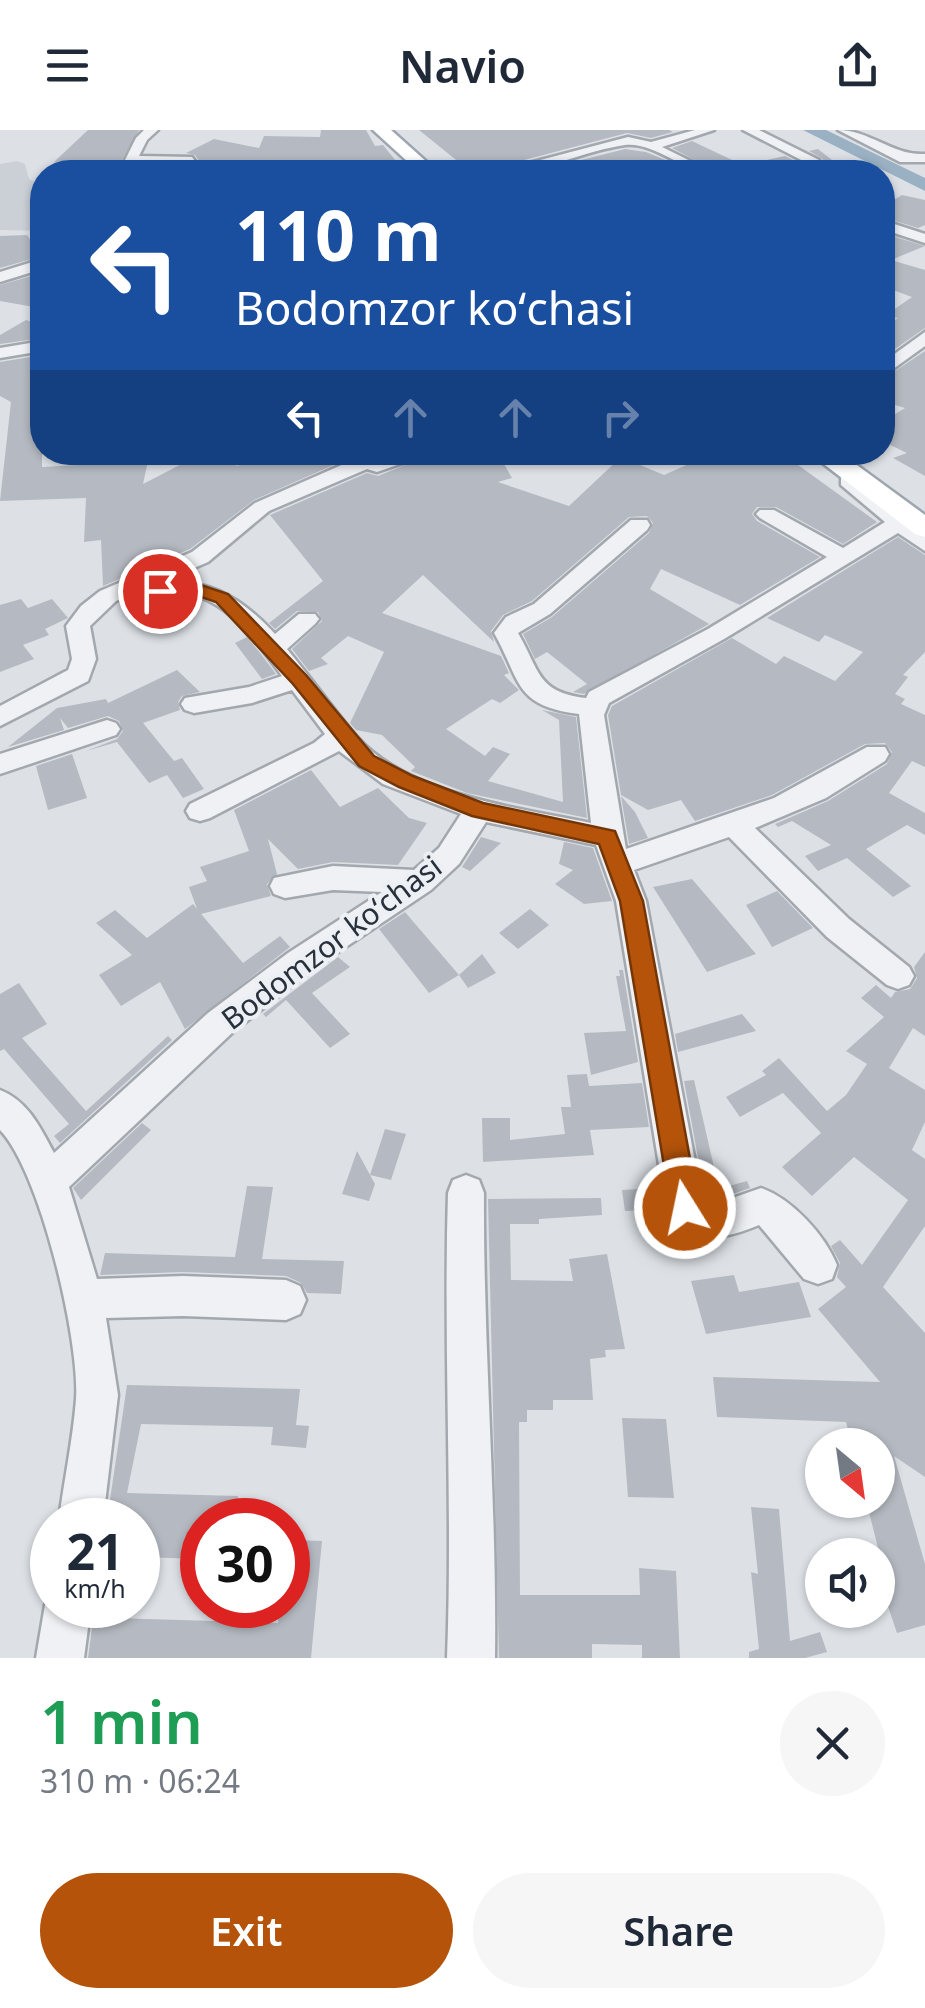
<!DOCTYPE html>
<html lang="en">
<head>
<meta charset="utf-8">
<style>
  body { margin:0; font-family:"Noto Sans",sans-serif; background:#f6f6f7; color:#1f2937; height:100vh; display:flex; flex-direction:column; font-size:38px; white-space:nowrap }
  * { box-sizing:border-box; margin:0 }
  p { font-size:32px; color:#747a83 }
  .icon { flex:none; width:55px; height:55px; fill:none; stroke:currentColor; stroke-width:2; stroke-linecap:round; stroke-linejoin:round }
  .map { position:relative; height:1528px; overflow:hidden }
  .drawer { display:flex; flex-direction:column; background:#fff; flex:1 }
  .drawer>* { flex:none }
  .banner { position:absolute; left:30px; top:30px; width:865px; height:305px; border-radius:40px; box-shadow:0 2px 8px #0004; background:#1a4fa0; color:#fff; overflow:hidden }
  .needle { width:65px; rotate:151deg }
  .fabs { position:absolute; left:805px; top:1298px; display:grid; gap:20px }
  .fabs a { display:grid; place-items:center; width:90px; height:90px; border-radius:50%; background:#fff; box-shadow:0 2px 8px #0004; font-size:50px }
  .speed { position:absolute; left:30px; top:1368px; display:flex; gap:20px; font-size:50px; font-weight:700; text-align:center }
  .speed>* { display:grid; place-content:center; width:130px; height:130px; border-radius:50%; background:#fff; box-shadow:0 2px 8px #0004; line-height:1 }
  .speed small { font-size:25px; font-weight:400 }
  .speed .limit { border:15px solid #d22; background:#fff; color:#111 }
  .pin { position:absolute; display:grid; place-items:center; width:85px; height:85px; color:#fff; margin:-42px; border:5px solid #fff; border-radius:50%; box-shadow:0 2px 10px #0007 }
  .me { position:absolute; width:110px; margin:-55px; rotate:350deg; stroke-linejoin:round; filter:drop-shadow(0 0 8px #0008) }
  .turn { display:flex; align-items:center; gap:35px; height:210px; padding:0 40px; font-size:45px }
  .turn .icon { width:130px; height:130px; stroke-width:2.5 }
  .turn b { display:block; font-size:70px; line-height:85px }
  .lanes { display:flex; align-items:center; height:95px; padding:0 40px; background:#0003; justify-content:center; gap:50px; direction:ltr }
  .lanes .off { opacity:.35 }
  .round { display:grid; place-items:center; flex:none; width:105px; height:105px; border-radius:52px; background:#f6f6f7 }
  .summary { display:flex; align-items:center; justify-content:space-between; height:170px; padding:0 40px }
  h1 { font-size:60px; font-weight:600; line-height:75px; color:#1e9e55 }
  .primary-button { display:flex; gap:20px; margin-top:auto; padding:20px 40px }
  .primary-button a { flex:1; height:115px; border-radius:60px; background:#b45309; color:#fff; font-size:40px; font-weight:600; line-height:115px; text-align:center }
  .primary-button a+a { background:#f6f6f7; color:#1f2937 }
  header { display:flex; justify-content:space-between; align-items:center; height:130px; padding:0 40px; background:#fff; font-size:45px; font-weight:600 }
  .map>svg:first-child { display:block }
  .built { fill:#cbd0d7 }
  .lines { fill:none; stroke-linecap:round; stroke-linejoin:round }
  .river { fill:#9ab0c3; fill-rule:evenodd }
  .building { fill:#b5bac2 }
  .minor-casing { stroke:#a3a8af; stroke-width:5 }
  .major-casing { stroke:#9da6b0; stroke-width:5 }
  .minor { fill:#eff1f4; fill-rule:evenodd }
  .major { fill:#fff; fill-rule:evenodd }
  .route { fill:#b45309; stroke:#753606; stroke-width:2.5 }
  .labels { text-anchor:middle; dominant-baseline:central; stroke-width:8; stroke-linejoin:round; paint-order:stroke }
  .street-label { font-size:30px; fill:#28303b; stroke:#eceff3 }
</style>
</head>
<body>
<header><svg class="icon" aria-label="menu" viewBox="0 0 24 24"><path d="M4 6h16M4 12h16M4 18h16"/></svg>Navio<svg class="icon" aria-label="share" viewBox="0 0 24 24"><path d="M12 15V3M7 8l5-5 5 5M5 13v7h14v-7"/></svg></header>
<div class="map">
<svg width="925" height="1528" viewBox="0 0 925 1528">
  <rect width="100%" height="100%" fill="#dde1e6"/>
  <path class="built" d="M 17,31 L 25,34 L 29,49 L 42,55 L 42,101 L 0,100 L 0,34 Z"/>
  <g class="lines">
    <path class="river" d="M 803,0 L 826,0 L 925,48 L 925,61 Z"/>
  </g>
  <path class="building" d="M 88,0 L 139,0 L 115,42 L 70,41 L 78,30 L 54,32 Z
    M 321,0 L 366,0 L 375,16 L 383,15 L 405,42 L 291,42 L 243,36 L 237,42 L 207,42 L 195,25 L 186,23 L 214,9 L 259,18 L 264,6 L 320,7 Z
    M 419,0 L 669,0 L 673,2 L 651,8 L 627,3 L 494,38 L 491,42 L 471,42 Z
    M 692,11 L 749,38 L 749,34 L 785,26 L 805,36 L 820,34 L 823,29 L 809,21 L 818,19 L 841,37 L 804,42 L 717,42 L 672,18 Z
    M 625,19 L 646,22 L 694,42 L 534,42 Z
    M 902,65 L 925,70 L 925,95 L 918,98 L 882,87 L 882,77 Z
    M 882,103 L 925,116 L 891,130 L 925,140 L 925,198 L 882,228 L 882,200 L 898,188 L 886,185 L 912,167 L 882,156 Z
    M 27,105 L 42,126 L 0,138 L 0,106 Z
    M 42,143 L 42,172 L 34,177 L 0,171 L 0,155 Z
    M 26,190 L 42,195 L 42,208 L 0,214 L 0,205 Z
    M 925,221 L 925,346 L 893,328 L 907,323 L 882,311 L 882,292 L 905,278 L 882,271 L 882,250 Z
    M 42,225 L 42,337 L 148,331 L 143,354 L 205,322 L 217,322 L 237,336 L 268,322 L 342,322 L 347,329 L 254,370 L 190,419 L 103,456 L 101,410 L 84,412 L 86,368 L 0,371 L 11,272 L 0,266 L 0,232 Z
    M 438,322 L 497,322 L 512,348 L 498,352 L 569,376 L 621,327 L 664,345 L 716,322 L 780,322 L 877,392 L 843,414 L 776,377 L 757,377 L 752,384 L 757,391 L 820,427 L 740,475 L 661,439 L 650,459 L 709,494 L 584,564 L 573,562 L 587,554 L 547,522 L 535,529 L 523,504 L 552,487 L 649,403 L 653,393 L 647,386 L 629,387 L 532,471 L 503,485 L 491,501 L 494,512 L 423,445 L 382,483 L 501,526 L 509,543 L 504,545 L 519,560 L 500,573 L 492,569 L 446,599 L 485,626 L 493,617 L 510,624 L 488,651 L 563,672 L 559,590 L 542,580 L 576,587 L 587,688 L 467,663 L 411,641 L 415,637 L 382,605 L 356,600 L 350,593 L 384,522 L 348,506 L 321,528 L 328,534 L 309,541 L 292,519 L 322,491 L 318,482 L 297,481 L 275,499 L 269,493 L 323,451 L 270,385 L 367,343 L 378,346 Z
    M 898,407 L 925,425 L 925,522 L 903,545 L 908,547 L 895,564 L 905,569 L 901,574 L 925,585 L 925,637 L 912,631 L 889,663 L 925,683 L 925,705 L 907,695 L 866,719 L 911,756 L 893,767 L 847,728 L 818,741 L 805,726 L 831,715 L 792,691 L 778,697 L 775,694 L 828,671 L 887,634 L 892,622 L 885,613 L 865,614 L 772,665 L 695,691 L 681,670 L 648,680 L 621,665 L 608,585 L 612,576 L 732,508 L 776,534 L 784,526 L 835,551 L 863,522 L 825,505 L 819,512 L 767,488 Z
    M 21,469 L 28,478 L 52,469 L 68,488 L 45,499 L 49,505 L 23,515 L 34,529 L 0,542 L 0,475 Z
    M 247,507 L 260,523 L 276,544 L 262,549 L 235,513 Z
    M 177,540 L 200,562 L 182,566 L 178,572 L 180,580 L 143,593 L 174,631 L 182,628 L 204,659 L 183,668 L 167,645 L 149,653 L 117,612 L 86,621 L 117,609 L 123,601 L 119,591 L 108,586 L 68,598 L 60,588 L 64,600 L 8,617 L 57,578 L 106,569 L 108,573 Z
    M 72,624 L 87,668 L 48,680 L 36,636 Z
    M 311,640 L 340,677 L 378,658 L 409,688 L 427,693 L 398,735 L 333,732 L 298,739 L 268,709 L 277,744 L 267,754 L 271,766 L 201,784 L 243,833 L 280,806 L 290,817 L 185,899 L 160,852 L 121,876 L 99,845 L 132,825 L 96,793 L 115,780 L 147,808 L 193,774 L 197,779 L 189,757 L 207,751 L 200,737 L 249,721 L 234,680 Z
    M 621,666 L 635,682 L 648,708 L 629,714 Z
    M 481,707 L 501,713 L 470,741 L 462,737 Z
    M 564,712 L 593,718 L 612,771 L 584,774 L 555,754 L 573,740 L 559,734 Z
    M 692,749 L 756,824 L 707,842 L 653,757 Z
    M 777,761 L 813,798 L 772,817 L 746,775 Z
    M 530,779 L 549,795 L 518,819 L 499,803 Z
    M 405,782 L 459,845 L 482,824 L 496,843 L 468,858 L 459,845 L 429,863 L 379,799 Z
    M 925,822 L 925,906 L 913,898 L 889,938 L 925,960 L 925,992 L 912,1020 L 925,1029 L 925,1096 L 883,1157 L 925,1203 L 925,1347 L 894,1326 L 925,1434 L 925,1495 L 897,1503 L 878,1447 L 878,1418 L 866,1370 L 878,1370 L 878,1315 L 852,1315 L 846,1292 L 717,1287 L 713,1247 L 880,1252 L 818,1179 L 846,1157 L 837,1147 L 840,1133 L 831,1116 L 840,1110 L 862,1135 L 908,1070 L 854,1027 L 812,1066 L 782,1037 L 821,1003 L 783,963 L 740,987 L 726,967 L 766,945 L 762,941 L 779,928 L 827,981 L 846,965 L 867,934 L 846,921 L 884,887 L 861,868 L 876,855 L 891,868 L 895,862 L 910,859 L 917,848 L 914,837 Z
    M 338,827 L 350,837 L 312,863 L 350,904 L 330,918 L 286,870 L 266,887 L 263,884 Z
    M 619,840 L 623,840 L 638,932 L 591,945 L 584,903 L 626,901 L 616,846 L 620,846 Z
    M 19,853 L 47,894 L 22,908 L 86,981 L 168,906 L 172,910 L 60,1013 L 54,1006 L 69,994 L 4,919 L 0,921 L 0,864 Z
    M 742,884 L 756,901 L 678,922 L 675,904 Z
    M 587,944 L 589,956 L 642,953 L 649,997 L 590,1000 L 594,1025 L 483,1032 L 482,988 L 510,988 L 510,1010 L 565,1004 L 561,977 L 571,977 L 567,945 Z
    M 694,950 L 719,1059 L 747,1051 L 750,1058 L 721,1068 L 705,1066 L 684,951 Z
    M 142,993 L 151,1000 L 81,1070 L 73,1058 Z
    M 385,999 L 406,1004 L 391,1050 L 370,1045 Z
    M 357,1021 L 375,1054 L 369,1071 L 342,1064 Z
    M 247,1056 L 273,1057 L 262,1129 L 344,1131 L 341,1164 L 307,1163 L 301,1153 L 286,1146 L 183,1142 L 100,1145 L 105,1123 L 235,1127 Z
    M 659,1058 L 663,1079 L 625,1081 L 622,1060 Z
    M 601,1068 L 602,1085 L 539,1089 L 539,1094 L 510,1094 L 511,1150 L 573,1151 L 569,1129 L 607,1124 L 625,1219 L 605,1220 L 606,1227 L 590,1229 L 593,1270 L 553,1270 L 553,1280 L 527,1280 L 527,1292 L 519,1292 L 520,1465 L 640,1465 L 639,1438 L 676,1441 L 680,1528 L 642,1528 L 642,1515 L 592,1514 L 592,1528 L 499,1528 L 488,1069 Z
    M 734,1145 L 739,1162 L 799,1152 L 811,1187 L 706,1204 L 691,1151 Z
    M 127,1255 L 300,1259 L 296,1295 L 309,1296 L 306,1318 L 271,1315 L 273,1297 L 141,1294 L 127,1363 L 238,1366 L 234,1390 L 202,1390 L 202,1429 L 138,1427 L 138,1390 L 107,1390 Z
    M 622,1288 L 666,1289 L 674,1368 L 628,1367 Z
    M 751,1377 L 779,1379 L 790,1511 L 820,1502 L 827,1522 L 805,1528 L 749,1528 L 749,1522 L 759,1519 L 751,1442 L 758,1444 Z
    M 288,1410 L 322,1411 L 311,1528 L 88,1528 L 95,1475 L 116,1475 L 113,1488 L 278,1493 L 280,1475 L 288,1475 Z"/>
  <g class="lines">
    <defs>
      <path id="minor" d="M 144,0 L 158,0 L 147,10 L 139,26 L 192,27 L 203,42 L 190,42 L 183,34 L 136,34 L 131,42 L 119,42 L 136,8 Z
        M 695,0 L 714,0 L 662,17 L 713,42 C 682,42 655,12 625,15 C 582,21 539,45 495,42 L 628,7 L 651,12 Z
        M 743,0 L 759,0 L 819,30 L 807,33 Z
        M 838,0 C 870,0 893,26 925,24 L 925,32 L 900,32 Z
        M 882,90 L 925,104 L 925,113 L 882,99 Z
        M 42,129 L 42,139 L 0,152 L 0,142 Z
        M 925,202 L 925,216 L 882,247 L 882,233 Z
        M 42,211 L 42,221 L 0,228 L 0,218 Z
        M 346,322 L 369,322 L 379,329 L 402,322 L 435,322 L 377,342 L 367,339 L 269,381 L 208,432 L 152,456 C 203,443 241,467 275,504 L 299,484 L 315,484 L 319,489 L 315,494 L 287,519 C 311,548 333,579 357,607 C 408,665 519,678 591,693 L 579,584 C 513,576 521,550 494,503 L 506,487 L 534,474 L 631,390 L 647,390 L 650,395 L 647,400 L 550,484 L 518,503 C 540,540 536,562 586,568 L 589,562 L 708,499 L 827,427 L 760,388 L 756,384 L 760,380 L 774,380 L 843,418 L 885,392 L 841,355 L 841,347 L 848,345 L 903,386 L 914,384 L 925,390 L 916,396 L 925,403 L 925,421 L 898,403 L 724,509 L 609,573 L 604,585 L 626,719 L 774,668 L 867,617 L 885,617 L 889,624 L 885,631 L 826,668 L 755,698 L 849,789 L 909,837 L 914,846 L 909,855 L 898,859 L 887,855 L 827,807 L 729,707 L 634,740 L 646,771 L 702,1069 L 721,1072 L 761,1058 C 792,1069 825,1105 837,1135 L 832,1149 L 818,1154 L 804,1149 L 759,1095 C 725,1109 684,1120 666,1078 L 616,771 L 596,715 L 486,692 L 459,734 L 431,760 L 310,841 L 232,903 L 69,1057 L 97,1149 L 183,1146 L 286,1150 L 300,1156 L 306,1170 L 300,1184 L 286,1190 L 183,1186 L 106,1188 L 118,1265 L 103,1390 L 59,1390 C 64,1350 73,1309 76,1269 C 80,1211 40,1041 0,1000 L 0,960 C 28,971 40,997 54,1023 L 208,883 L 288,823 L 382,762 L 333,760 L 285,768 L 274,764 L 270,756 L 274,748 L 333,736 L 414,740 L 439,718 L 461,684 L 383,654 L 339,621 L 210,688 L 200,691 L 190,688 L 186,681 L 190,674 L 314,613 L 325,604 L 292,560 L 252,573 L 194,583 L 185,580 L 181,574 L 185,568 L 249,557 L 282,546 C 260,516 224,464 182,464 C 166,464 152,474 136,470 L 133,464 L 116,471 L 90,496 L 96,529 L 88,551 L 0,596 L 0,576 L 68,540 L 72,529 L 66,496 L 81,476 L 100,461 L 192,422 L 255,373 L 353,330 Z
        M 107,590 L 116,593 L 120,599 L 116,605 L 0,644 L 0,624 Z
        M 466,1045 L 479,1050 L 484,1063 C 483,1218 497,1373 495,1528 L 447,1528 C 453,1373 443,1218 448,1063 L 453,1050 Z
        M 52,1459 L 52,1475 L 91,1475 L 84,1528 L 36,1528 L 45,1475 Z"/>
      <path id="major" d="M 373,0 L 391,0 L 438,42 L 419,42 Z
        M 808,322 L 839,322 L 925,385 L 925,407 L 915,404 Z"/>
    </defs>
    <use href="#minor" class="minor-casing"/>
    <use href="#major" class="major-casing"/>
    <use href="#minor" class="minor"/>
    <use href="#major" class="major"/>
  </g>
  <path class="route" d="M 192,452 L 228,464 L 306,545 L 374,626 L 413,646 L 483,673 L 615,701 L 643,771 L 699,1078 L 695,1088 L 685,1092 L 675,1088 L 671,1078 L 620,771 L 599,714 L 472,686 L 399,657 L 359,636 L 293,554 L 216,472 L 190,463 L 160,466 L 152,461 L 160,455 Z"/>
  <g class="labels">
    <g class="street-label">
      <text transform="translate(331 812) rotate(-37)">Bodomzor koʻchasi</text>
    </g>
  </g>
</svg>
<div class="fabs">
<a><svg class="needle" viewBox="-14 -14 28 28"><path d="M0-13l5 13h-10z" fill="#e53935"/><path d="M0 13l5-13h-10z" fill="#747a83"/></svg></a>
<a><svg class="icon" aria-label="sound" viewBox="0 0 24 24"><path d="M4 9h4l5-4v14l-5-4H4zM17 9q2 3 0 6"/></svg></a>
</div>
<div class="speed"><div>21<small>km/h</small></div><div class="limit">30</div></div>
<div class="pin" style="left:160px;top:461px;background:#d93025"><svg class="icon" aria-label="arrive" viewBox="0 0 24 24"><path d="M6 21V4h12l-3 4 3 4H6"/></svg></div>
<svg class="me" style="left:685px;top:1078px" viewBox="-20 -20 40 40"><circle r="17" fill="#b45309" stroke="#fff" stroke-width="3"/><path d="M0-11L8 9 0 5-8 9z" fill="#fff"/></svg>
<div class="banner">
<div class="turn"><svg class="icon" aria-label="left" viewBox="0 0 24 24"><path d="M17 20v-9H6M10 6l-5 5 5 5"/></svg><div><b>110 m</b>Bodomzor koʻchasi</div></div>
<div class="lanes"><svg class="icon" aria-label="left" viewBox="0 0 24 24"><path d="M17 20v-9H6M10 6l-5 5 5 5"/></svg><svg class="icon off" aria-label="ahead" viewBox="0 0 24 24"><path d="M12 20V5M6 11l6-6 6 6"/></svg><svg class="icon off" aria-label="ahead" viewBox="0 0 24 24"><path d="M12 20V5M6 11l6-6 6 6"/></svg><svg class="icon off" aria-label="right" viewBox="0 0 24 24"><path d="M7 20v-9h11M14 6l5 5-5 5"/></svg></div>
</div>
</div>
<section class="drawer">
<div class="summary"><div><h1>1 min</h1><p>310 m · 06:24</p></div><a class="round"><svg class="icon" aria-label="close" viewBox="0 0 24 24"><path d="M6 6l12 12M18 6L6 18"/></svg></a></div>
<div class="primary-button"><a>Exit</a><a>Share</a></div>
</section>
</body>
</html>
